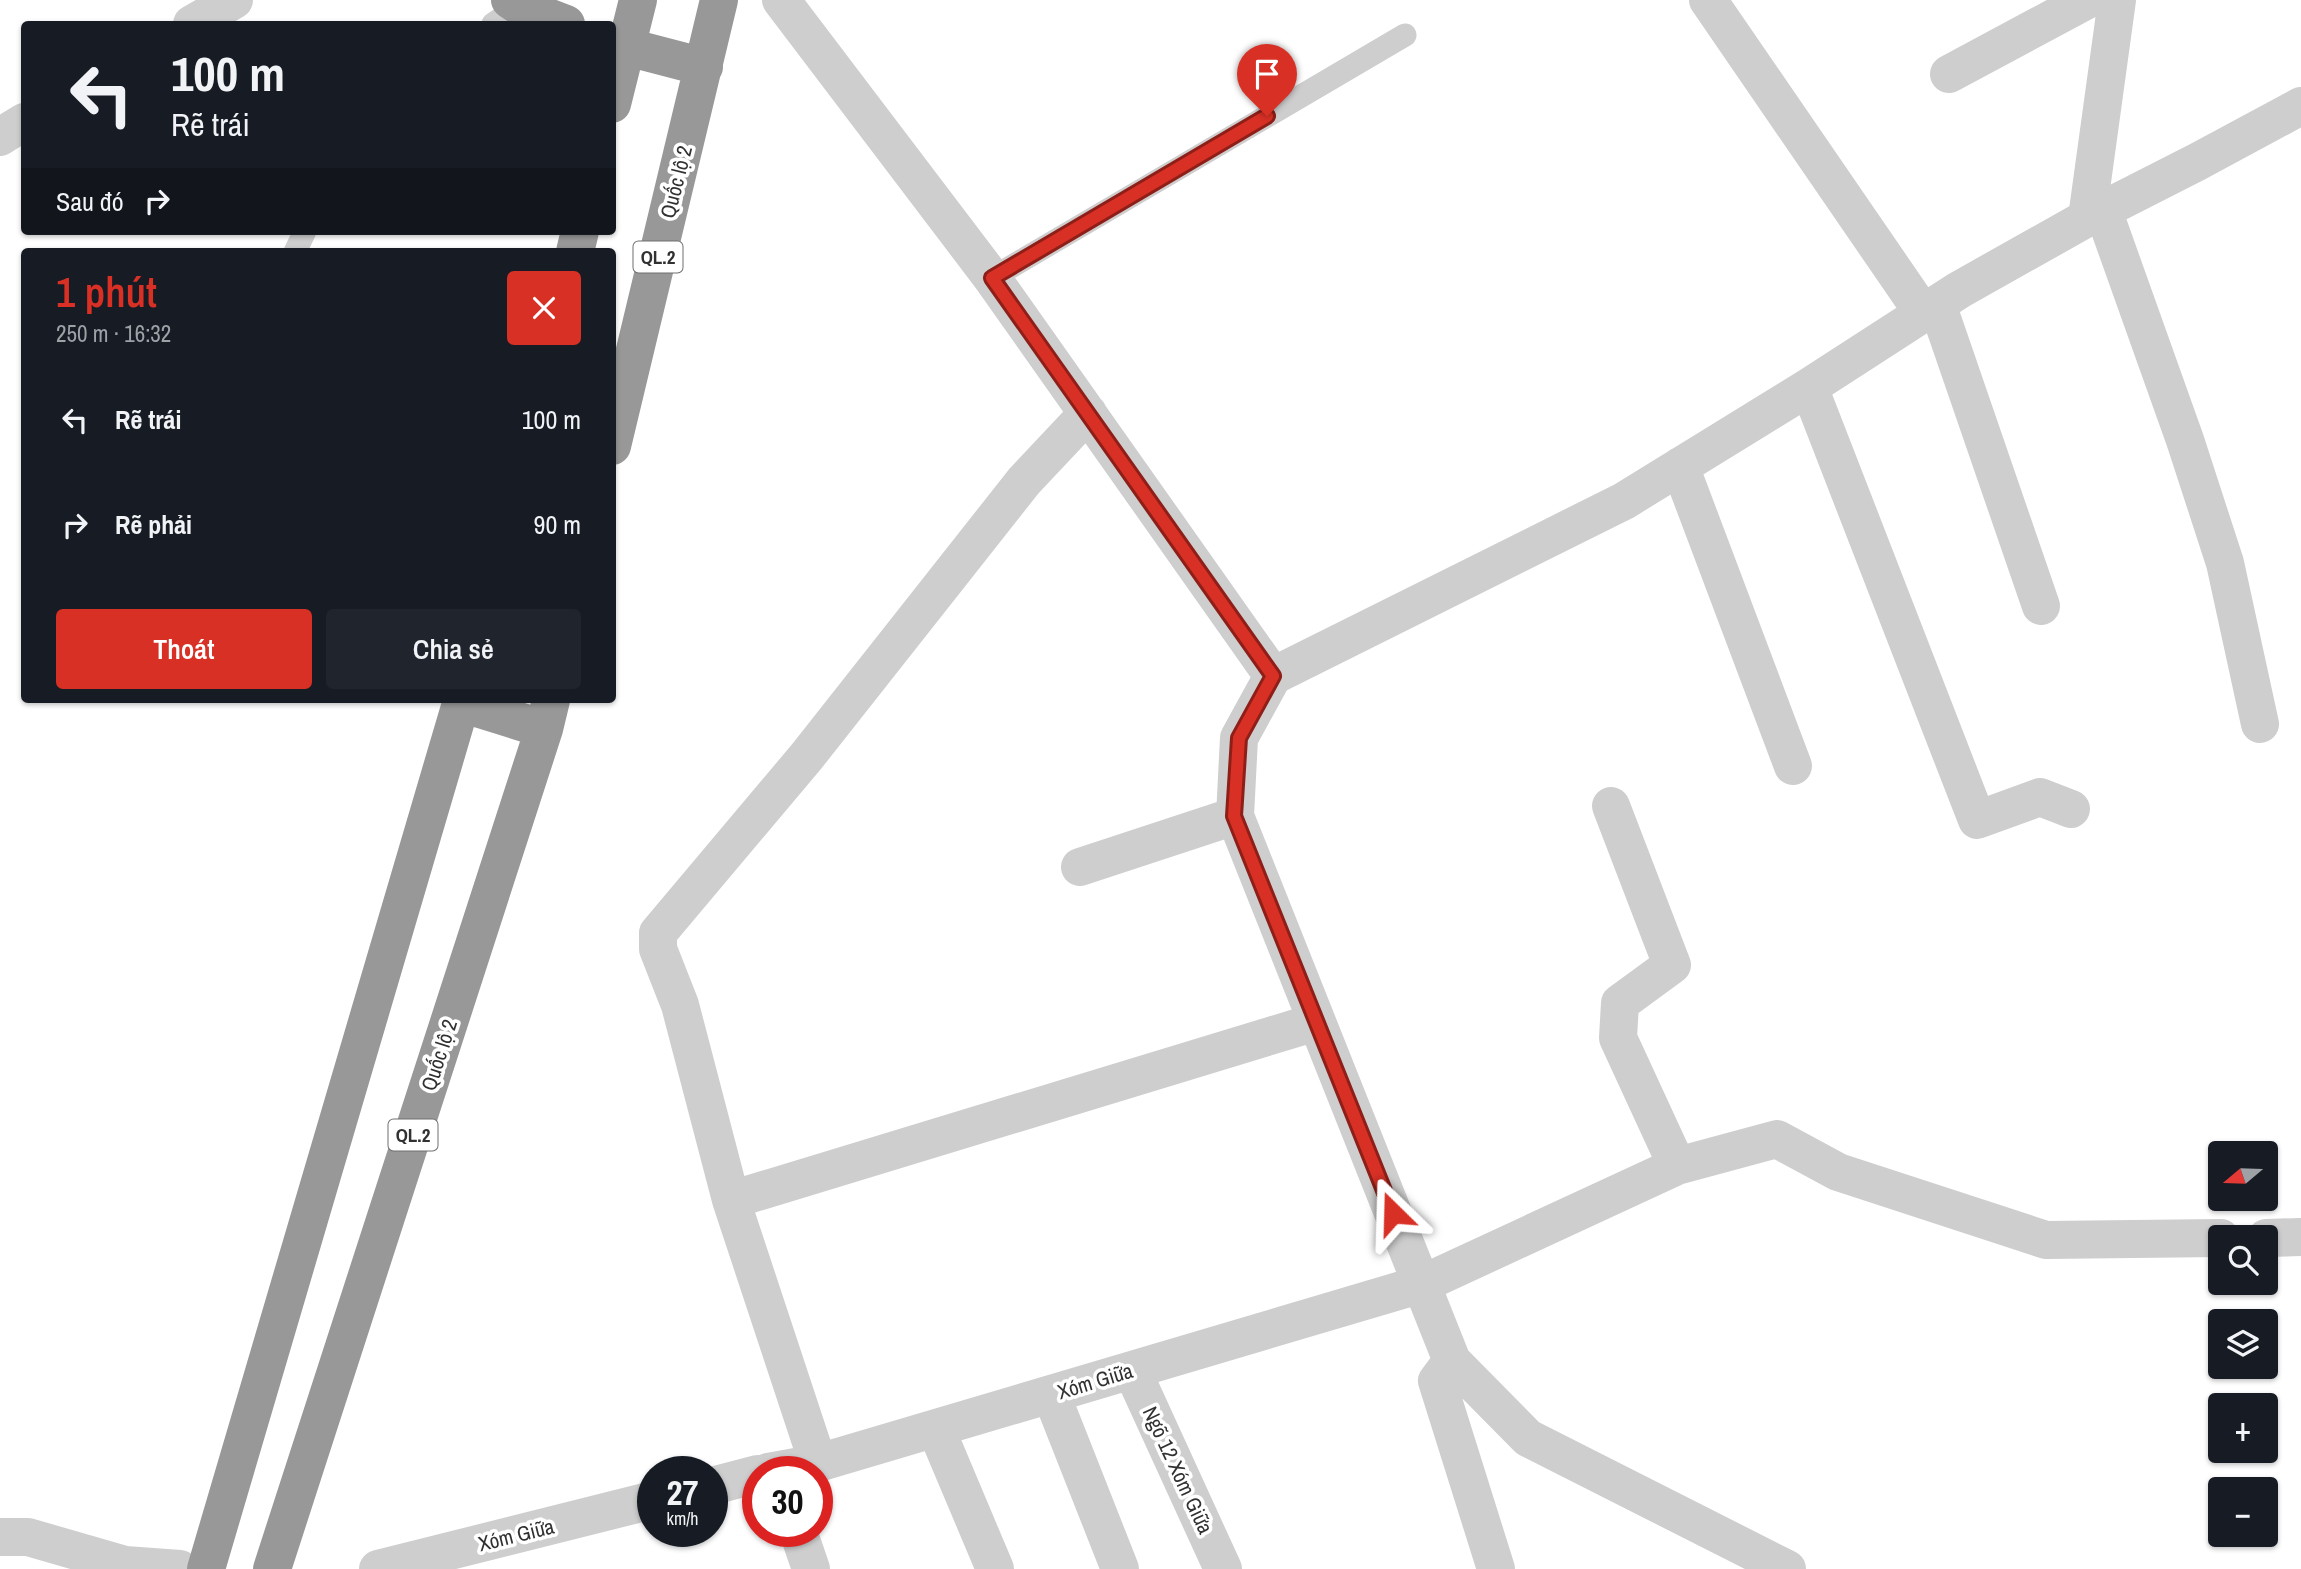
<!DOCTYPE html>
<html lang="vi">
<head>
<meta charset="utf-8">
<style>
  body { margin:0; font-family:"Archivo Narrow",sans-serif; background:#20242c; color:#f1f3f6; height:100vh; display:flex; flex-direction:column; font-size:26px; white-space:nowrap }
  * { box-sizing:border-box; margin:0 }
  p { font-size:23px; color:#9ea1a6 }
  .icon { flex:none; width:38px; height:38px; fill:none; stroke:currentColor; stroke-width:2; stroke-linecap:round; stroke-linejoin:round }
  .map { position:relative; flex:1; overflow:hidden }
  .drawer { position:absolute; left:21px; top:248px; width:595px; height:455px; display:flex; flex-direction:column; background:#171b24; border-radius:7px; box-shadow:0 2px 5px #0004 }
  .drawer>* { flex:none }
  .banner { position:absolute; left:21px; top:21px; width:595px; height:214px; border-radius:7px; box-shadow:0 2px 5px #0004; background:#171b24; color:#f1f3f6; overflow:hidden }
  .needle { width:46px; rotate:251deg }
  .tools { position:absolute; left:2208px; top:1141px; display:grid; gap:14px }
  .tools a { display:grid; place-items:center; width:70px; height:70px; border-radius:7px; background:#171b24; box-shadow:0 2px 5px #0004; font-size:35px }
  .speed { position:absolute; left:637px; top:1456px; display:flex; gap:14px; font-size:35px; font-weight:700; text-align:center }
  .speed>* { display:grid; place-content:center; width:91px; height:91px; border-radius:50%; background:#171b24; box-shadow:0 2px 5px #0004; line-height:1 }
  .speed small { font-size:18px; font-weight:400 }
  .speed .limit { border:10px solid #d22; background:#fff; color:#111 }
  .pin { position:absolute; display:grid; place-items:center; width:60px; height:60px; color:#fff; margin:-72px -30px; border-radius:50% 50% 50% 0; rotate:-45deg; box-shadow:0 0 7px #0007 }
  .pin .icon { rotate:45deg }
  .me { position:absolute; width:77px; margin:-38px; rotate:338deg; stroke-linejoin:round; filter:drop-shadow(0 0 5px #0008) }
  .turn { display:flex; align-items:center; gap:24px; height:147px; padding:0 35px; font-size:32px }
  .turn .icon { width:91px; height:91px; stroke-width:2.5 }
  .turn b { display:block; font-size:49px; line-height:60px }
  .then { display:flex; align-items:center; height:66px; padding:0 35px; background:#0003; gap:14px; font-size:26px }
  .round { display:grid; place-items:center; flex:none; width:74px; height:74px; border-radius:7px; background:#20242c }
  .headline { display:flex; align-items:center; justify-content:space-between; height:119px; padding:0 35px }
  h1 { font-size:42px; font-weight:600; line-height:52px; color:#d93025 }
  .action { display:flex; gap:14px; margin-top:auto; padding:14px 35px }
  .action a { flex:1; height:80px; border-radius:7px; background:#d93025; color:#fff; font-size:28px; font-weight:600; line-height:80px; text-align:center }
  .action a+a { background:#20242c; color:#f1f3f6 }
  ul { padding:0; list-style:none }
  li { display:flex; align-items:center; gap:21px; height:105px; padding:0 35px }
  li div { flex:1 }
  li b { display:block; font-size:26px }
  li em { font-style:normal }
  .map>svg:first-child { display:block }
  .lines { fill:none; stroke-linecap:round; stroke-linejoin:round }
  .lane { stroke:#cecece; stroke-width:23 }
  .street { stroke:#cecece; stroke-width:38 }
  .highway { stroke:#989898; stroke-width:38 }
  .route-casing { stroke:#8d1f18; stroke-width:18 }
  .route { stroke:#d93025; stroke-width:12 }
  .labels { text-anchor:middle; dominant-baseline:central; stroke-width:7; stroke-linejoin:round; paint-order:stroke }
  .shield { fill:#fff; stroke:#6f6f6f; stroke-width:2 }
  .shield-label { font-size:19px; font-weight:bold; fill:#313131 }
  .street-label { font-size:21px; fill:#313131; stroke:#fff }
</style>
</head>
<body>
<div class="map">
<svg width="2301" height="1569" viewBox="0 0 2301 1569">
  <rect width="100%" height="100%" fill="#fff"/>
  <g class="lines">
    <path class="lane" d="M 493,24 L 519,6
      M 295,252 L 305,231
      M 992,278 L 1405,35"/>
    <path class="street" d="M 781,0 L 992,278 L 1273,676 L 1239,738 L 1235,816 L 1452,1361 L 1528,1438 L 1787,1569
      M 1708,0 L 1923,313
      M 192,24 L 234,0
      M 1949,74 L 2087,0
      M 0,137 L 24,122
      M 2103,210 L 2185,440 L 2225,563 L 2260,724
      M 2087,218 L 2117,0
      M 1937,304 L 2041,606
      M 1809,387 L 1977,820 L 2040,797 L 2071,809
      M 1680,466 L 1793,766
      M 1273,676 L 1624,501 L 1809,387 L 1959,290 L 2087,218 L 2197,162 L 2301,106
      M 1611,806 L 1672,965 L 1620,1003 L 1618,1038 L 1677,1166
      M 1080,867 L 1235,816
      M 731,1200 L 1316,1022
      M 2266,1238 L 2301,1237
      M 1452,1361 L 1437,1381 L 1496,1569
      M 1132,1370 L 1223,1569
      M 1051,1394 L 1120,1569
      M 936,1429 L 995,1569
      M 818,1463 L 731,1200 L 680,1005 L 658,949 L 658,933 L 807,756 L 1024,481 L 1088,413
      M 768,1472 L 818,1463 L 1422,1284 L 1677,1166 L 1777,1139 L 1838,1172 L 2046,1240 L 2221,1238
      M 712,1486 L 758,1474
      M 798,1531 L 811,1569
      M 0,1537 L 28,1537 L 125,1565 L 180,1569
      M 378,1569 L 653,1500"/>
    <path class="highway" d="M 510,0 L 519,6 L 566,24
      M 612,43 L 704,67
      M 612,104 L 638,0
      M 575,252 L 580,231
      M 612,446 L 719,0
      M 461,703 L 544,729
      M 206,1569 L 462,700
      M 272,1569 L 544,729 L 551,700"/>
  </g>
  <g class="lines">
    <defs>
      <path id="route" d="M 1267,116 L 992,278 L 1273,676 L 1239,738 L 1234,816 L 1393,1213"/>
    </defs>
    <use href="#route" class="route-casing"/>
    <use href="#route" class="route"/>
  </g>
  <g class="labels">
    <g class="shield">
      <rect x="633.5" y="241.5" width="49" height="31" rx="5"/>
      <rect x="388.5" y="1119.5" width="49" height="31" rx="5"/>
    </g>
    <g class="shield-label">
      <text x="658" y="257">QL.2</text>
      <text x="413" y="1135">QL.2</text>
    </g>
    <g class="street-label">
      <text transform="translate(676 182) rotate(-76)">Quốc lộ 2</text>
      <text transform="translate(439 1055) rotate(-72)">Quốc lộ 2</text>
      <text transform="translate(1095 1381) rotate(-17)">Xóm Giữa</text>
      <text transform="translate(1178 1470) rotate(65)">Ngõ 12 Xóm Giữa</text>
      <text transform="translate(516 1535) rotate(-14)">Xóm Giữa</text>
    </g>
  </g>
</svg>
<div class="tools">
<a><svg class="needle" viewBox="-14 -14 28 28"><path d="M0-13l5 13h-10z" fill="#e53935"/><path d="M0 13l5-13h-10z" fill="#9ea1a6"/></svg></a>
<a><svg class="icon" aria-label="search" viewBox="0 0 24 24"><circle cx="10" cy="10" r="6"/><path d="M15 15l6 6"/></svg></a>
<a><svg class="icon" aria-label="layers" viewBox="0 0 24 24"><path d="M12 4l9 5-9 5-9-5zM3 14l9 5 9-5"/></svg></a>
<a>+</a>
<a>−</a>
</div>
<div class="speed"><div>27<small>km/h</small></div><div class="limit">30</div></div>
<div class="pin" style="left:1267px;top:116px;background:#d93025"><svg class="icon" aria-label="arrive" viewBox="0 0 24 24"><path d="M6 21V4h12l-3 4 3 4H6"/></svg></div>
<svg class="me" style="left:1393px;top:1213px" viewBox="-20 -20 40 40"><path d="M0-17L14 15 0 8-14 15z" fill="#d93025" stroke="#fff" stroke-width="4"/></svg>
<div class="banner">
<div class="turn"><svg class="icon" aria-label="left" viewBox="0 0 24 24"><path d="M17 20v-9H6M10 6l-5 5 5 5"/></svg><div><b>100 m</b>Rẽ trái</div></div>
<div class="then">Sau đó<svg class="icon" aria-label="right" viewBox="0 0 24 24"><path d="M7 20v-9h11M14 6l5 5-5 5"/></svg></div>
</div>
<section class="drawer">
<div class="headline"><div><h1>1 phút</h1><p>250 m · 16:32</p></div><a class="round" style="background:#d93025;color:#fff"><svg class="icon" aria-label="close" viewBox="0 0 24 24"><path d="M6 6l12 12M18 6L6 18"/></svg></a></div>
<ul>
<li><svg class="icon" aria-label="left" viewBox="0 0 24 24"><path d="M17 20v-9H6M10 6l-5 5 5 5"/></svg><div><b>Rẽ trái</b></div><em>100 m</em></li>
<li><svg class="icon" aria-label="right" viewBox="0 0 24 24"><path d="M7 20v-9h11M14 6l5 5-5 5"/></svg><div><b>Rẽ phải</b></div><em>90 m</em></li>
</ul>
<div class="action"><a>Thoát</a><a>Chia sẻ</a></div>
</section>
</div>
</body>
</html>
